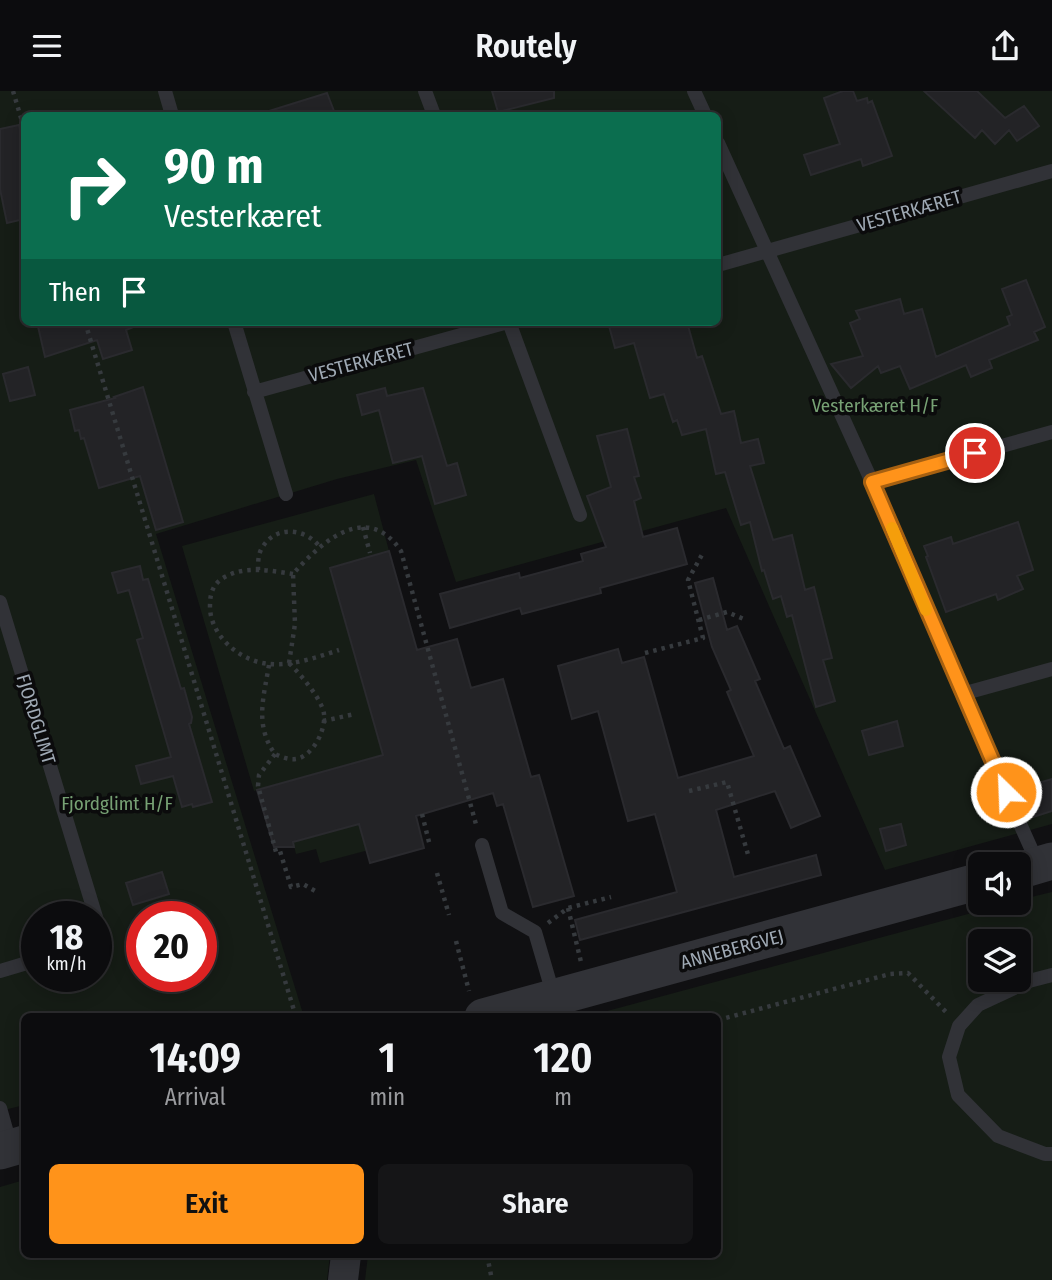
<!DOCTYPE html>
<html lang="en">
<head>
<meta charset="utf-8">
<style>
  body { margin:0; font-family:"Fira Sans Condensed",sans-serif; background:#151517; color:#f1f3f6; height:100vh; display:flex; flex-direction:column; font-size:26px; white-space:nowrap }
  * { box-sizing:border-box; margin:0 }
  p { font-size:23px; color:#9a9b9e }
  .icon { flex:none; width:38px; height:38px; fill:none; stroke:currentColor; stroke-width:2; stroke-linecap:round; stroke-linejoin:round }
  .map { position:relative; flex:1; overflow:hidden }
  .side { position:absolute; left:21px; top:922px; width:700px; height:245px; display:flex; flex-direction:column; background:#0c0c0e; border-radius:10px; box-shadow:0 4px 18px #0003,0 0 0 2px #2c2c2e }
  .side>* { flex:none }
  .hud { position:absolute; left:21px; top:21px; width:700px; height:214px; border-radius:10px; box-shadow:0 4px 18px #0003,0 0 0 2px #2c2c2e; background:#0b6e4f; color:#fff; overflow:hidden }
  .tools { position:absolute; left:968px; top:761px; display:grid; gap:14px }
  .tools a { display:grid; place-items:center; width:63px; height:63px; border-radius:10px; background:#0c0c0e; box-shadow:0 4px 18px #0003,0 0 0 2px #2c2c2e; font-size:35px }
  .speed { position:absolute; left:21px; top:810px; display:flex; gap:14px; font-size:35px; font-weight:700; text-align:center }
  .speed>* { display:grid; place-content:center; width:91px; height:91px; border-radius:50%; background:#0c0c0e; box-shadow:0 4px 18px #0003,0 0 0 2px #2c2c2e; line-height:1 }
  .speed small { font-size:18px; font-weight:400 }
  .speed .limit { border:10px solid #d22; background:#fff; color:#111 }
  .pin { position:absolute; display:grid; place-items:center; width:60px; height:60px; color:#fff; margin:-30px; border:4px solid #fff; border-radius:50%; box-shadow:0 2px 7px #0007 }
  .me { position:absolute; width:77px; margin:-38px; rotate:336deg; stroke-linejoin:round; filter:drop-shadow(0 0 5px #0008) }
  .turn { display:flex; align-items:center; gap:24px; height:147px; padding:0 28px; font-size:32px }
  .turn .icon { width:91px; height:91px; stroke-width:2.5 }
  .turn b { display:block; font-size:49px; line-height:60px }
  .then { display:flex; align-items:center; height:66px; padding:0 28px; background:#0003; gap:14px; font-size:26px }
  .eta { display:flex; justify-content:space-evenly; align-items:center; height:119px; text-align:center }
  .eta b { font-size:42px; font-weight:600; line-height:49px }
  .primary-button { display:flex; gap:14px; margin-top:auto; padding:14px 28px }
  .primary-button a { flex:1; height:80px; border-radius:10px; background:#ff931a; color:#111; font-size:28px; font-weight:600; line-height:80px; text-align:center }
  .primary-button a+a { background:#151517; color:#f1f3f6 }
  header { display:flex; justify-content:space-between; align-items:center; height:91px; padding:0 28px; background:#0c0c0e; font-size:32px; font-weight:600 }
  .map>svg:first-child { display:block }
  .green { fill:#161d16; fill-rule:evenodd }
  .building { fill:#232326; stroke:#2a2a2e; stroke-width:2 }
  .lines { fill:none; stroke-linecap:round; stroke-linejoin:round }
  .path { stroke:#363a3e; stroke-width:4.5; stroke-dasharray:3.5 5; stroke-linecap:butt }
  .service { stroke:#313237; stroke-width:14 }
  .minor { stroke:#313237; stroke-width:30 }
  .tertiary { stroke:#313237; stroke-width:37 }
  .route-casing { stroke:#a66011; stroke-width:18 }
  .route { stroke:#ff931a; stroke-width:12 }
  .slow { stroke:#f59e0b; stroke-width:12 }
  .labels { text-anchor:middle; dominant-baseline:central; stroke-width:7; stroke-linejoin:round; paint-order:stroke }
  .street-label { font-size:19px; fill:#9fa9b4; stroke:#0b0b0c }
  .park-label { font-size:19px; fill:#77a174; stroke:#0b0b0c }
</style>
</head>
<body>
<header><svg class="icon" aria-label="menu" viewBox="0 0 24 24"><path d="M4 6h16M4 12h16M4 18h16"/></svg>Routely<svg class="icon" aria-label="share" viewBox="0 0 24 24"><path d="M12 15V3M7 8l5-5 5 5M5 13v7h14v-7"/></svg></header>
<div class="map">
<svg width="1052" height="1189" viewBox="0 0 1052 1189">
  <rect width="100%" height="100%" fill="#101012"/>
  <path class="green" d="M 0,0 L 1052,0 L 1052,733 L 885,779 L 726,417 L 456,491 L 416,369 L 337,388 L 156,443 L 304,926 L 24,926 L 24,1014 L 0,1020 ZM 24,24 L 718,24 L 718,231 L 24,231 ZM 37,826 L 96,826 L 96,886 L 37,886 ZM 142,826 L 201,826 L 201,886 L 142,886 Z
    M 374,403 L 389,460 L 331,477 L 383,664 L 254,700 L 182,455 Z
    M 397,722 L 416,724 L 421,745 L 320,772 L 316,758 L 296,763 L 293,751 Z
    M 1052,801 L 1052,1189 L 365,1189 L 368,1164 L 718,1164 L 718,926 L 585,926 L 1009,812 L 1018,812 L 1019,809 ZM 980,850 L 1018,850 L 1018,889 L 980,889 Z
    M 24,1089 L 24,1164 L 330,1164 L 327,1189 L 0,1189 L 0,1096 Z"/>
  <path class="building" d="M 492,0 L 554,0 L 554,7 L 498,21 Z
    M 843,0 L 853,0 L 857,10 L 867,7 L 868,12 L 872,10 L 892,65 L 863,75 L 861,68 L 811,84 L 804,64 L 840,53 L 824,7 Z
    M 924,0 L 977,0 L 1005,27 L 1024,15 L 1039,35 L 1017,50 L 1009,39 L 995,53 L 982,39 L 975,47 Z
    M 327,2 L 334,20 L 319,24 L 269,24 L 269,20 Z
    M 19,34 L 24,57 L 24,128 L 7,132 L 0,98 L 0,38 Z
    M 1026,189 L 1045,236 L 1034,241 L 1038,249 L 989,269 L 992,277 L 971,286 L 966,274 L 910,298 L 900,275 L 881,282 L 878,275 L 851,297 L 831,273 L 863,265 L 850,232 L 860,228 L 856,220 L 900,208 L 904,223 L 922,218 L 936,266 L 1010,234 L 1007,226 L 1012,224 L 1002,198 Z
    M 37,231 L 138,231 L 138,234 L 126,239 L 132,259 L 103,268 L 97,249 L 45,266 Z
    M 608,231 L 687,231 L 697,267 L 702,265 L 721,323 L 734,320 L 741,352 L 758,348 L 764,372 L 750,375 L 773,449 L 792,444 L 805,499 L 814,496 L 832,567 L 823,569 L 835,610 L 816,616 L 792,524 L 787,526 L 781,505 L 773,508 L 764,479 L 762,480 L 750,431 L 741,434 L 725,381 L 716,383 L 706,338 L 682,344 L 677,329 L 673,331 L 664,303 L 650,307 L 634,252 L 615,257 Z
    M 28,276 L 35,304 L 10,310 L 3,283 Z
    M 143,296 L 183,431 L 156,439 L 140,385 L 99,397 L 84,347 L 81,348 L 79,339 L 75,340 L 70,319 L 115,307 L 114,306 Z
    M 385,297 L 387,305 L 423,297 L 447,375 L 457,372 L 466,404 L 435,413 L 422,365 L 393,372 L 379,319 L 362,324 L 357,304 Z
    M 627,338 L 639,385 L 634,386 L 641,407 L 634,410 L 643,446 L 677,437 L 687,473 L 600,497 L 601,502 L 522,523 L 520,517 L 450,537 L 440,503 L 519,482 L 520,487 L 583,470 L 581,463 L 606,456 L 587,405 L 611,396 L 597,345 Z
    M 1018,431 L 1033,479 L 1017,485 L 1023,498 L 998,509 L 996,503 L 946,521 L 926,466 L 928,465 L 924,455 L 951,446 L 953,453 Z
    M 389,460 L 417,559 L 457,548 L 471,597 L 503,588 L 531,686 L 539,684 L 574,805 L 533,816 L 503,713 L 497,715 L 493,702 L 416,725 L 424,757 L 370,772 L 359,733 L 293,751 L 294,756 L 274,756 L 257,699 L 383,664 L 330,477 Z
    M 140,475 L 143,489 L 148,488 L 181,598 L 184,597 L 192,626 L 191,632 L 189,633 L 212,711 L 193,716 L 192,713 L 182,716 L 173,685 L 141,693 L 136,675 L 171,666 L 137,549 L 143,547 L 129,499 L 118,502 L 112,482 Z
    M 713,487 L 727,539 L 737,535 L 760,588 L 755,590 L 784,658 L 790,655 L 820,725 L 791,737 L 775,700 L 716,719 L 734,786 L 816,764 L 821,784 L 580,849 L 575,829 L 677,801 L 655,723 L 628,730 L 598,620 L 572,628 L 558,575 L 618,558 L 622,572 L 644,566 L 678,687 L 754,665 L 727,601 L 731,599 L 712,556 L 695,492 Z
    M 897,630 L 903,655 L 869,664 L 862,640 Z
    M 1052,688 L 1052,720 L 1030,727 L 1021,697 Z
    M 901,733 L 906,754 L 886,760 L 880,738 Z
    M 162,781 L 169,803 L 133,814 L 126,792 Z"/>
  <g class="lines">
    <path class="path" d="M 13,0 L 24,37
      M 85,231 L 296,926
      M 363,436 L 370,462
      M 258,479 C 258,472 258,463 262,457 C 275,434 305,437 319,455
      M 293,483 C 273,480 248,475 229,484 C 215,490 210,499 210,514 C 209,544 240,571 270,573 C 292,575 318,566 339,559
      M 699,529 L 727,521 L 746,529
      M 645,562 L 703,547 L 688,489 L 704,460
      M 289,572 L 295,533 L 293,483 C 322,450 367,410 401,460 L 477,737
      M 269,574 C 264,605 254,634 275,663 C 281,666 289,669 296,668 C 313,665 326,639 324,623 C 322,608 300,583 289,572
      M 323,630 L 355,623
      M 275,663 L 259,684 L 258,695 L 276,761 L 280,760 L 291,796 L 303,793 L 317,801
      M 689,700 L 727,691 L 749,767
      M 422,723 L 430,755
      M 437,782 L 449,824
      M 568,817 L 581,871
      M 548,832 L 568,817 L 611,806
      M 456,850 L 469,900
      M 718,929 L 890,883 L 908,882 L 947,922
      M 487,1164 L 492,1189"/>
    <path class="service" d="M 165,0 L 172,24
      M 425,0 L 434,24
      M 694,0 L 705,24
      M 718,52 L 872,391 L 962,603 L 1038,773
      M 718,174 L 1052,80
      M 234,231 L 286,403
      M 509,231 L 580,424
      M 254,301 L 508,231
      M 872,391 L 1052,341
      M 0,511 L 96,826
      M 962,603 L 1052,578
      M 482,754 L 502,822 L 535,841 L 554,906
      M 96,827 L 103,849 L 96,851
      M 0,880 L 37,869
      M 1052,884 L 1029,890 L 978,914 L 959,935 L 949,966 L 958,1004 L 998,1045 L 1045,1063 L 1052,1063
      M 0,1017 L 11,1056"/>
    <path class="minor" d="M 343,1189 L 346,1164"/>
    <path class="tertiary" d="M 1018,780 L 1052,770
      M 483,926 L 980,790
      M 0,1060 L 24,1053"/>
  </g>
  <g class="lines">
    <defs>
      <path id="route" d="M 975,362 L 872,391 L 1006,701"/>
    </defs>
    <use href="#route" class="route-casing"/>
    <use href="#route" class="route"/>
    <path class="slow" d="M 892,437 L 926,519"/>
  </g>
  <g class="labels">
    <g class="street-label">
      <text transform="translate(909 120) rotate(-16)">VESTERKÆRET</text>
      <text transform="translate(361 271) rotate(-15)">VESTERKÆRET</text>
      <text transform="translate(36 628) rotate(73)">FJORDGLIMT</text>
      <text transform="translate(732 858) rotate(-15)">ANNEBERGVEJ</text>
    </g>
    <g class="park-label">
      <text x="875" y="314">Vesterkæret H/F</text>
      <text x="117" y="712">Fjordglimt H/F</text>
    </g>
  </g>
</svg>
<div class="tools">
<a><svg class="icon" aria-label="sound" viewBox="0 0 24 24"><path d="M4 9h4l5-4v14l-5-4H4zM17 9q2 3 0 6"/></svg></a>
<a><svg class="icon" aria-label="layers" viewBox="0 0 24 24"><path d="M12 4l9 5-9 5-9-5zM3 14l9 5 9-5"/></svg></a>
</div>
<div class="speed"><div>18<small>km/h</small></div><div class="limit">20</div></div>
<div class="pin" style="left:975px;top:362px;background:#d93025"><svg class="icon" aria-label="arrive" viewBox="0 0 24 24"><path d="M6 21V4h12l-3 4 3 4H6"/></svg></div>
<svg class="me" style="left:1006px;top:701px" viewBox="-20 -20 40 40"><circle r="17" fill="#ff931a" stroke="#fff" stroke-width="3"/><path d="M0-11L8 9 0 5-8 9z" fill="#fff"/></svg>
<div class="hud">
<div class="turn"><svg class="icon" aria-label="right" viewBox="0 0 24 24"><path d="M7 20v-9h11M14 6l5 5-5 5"/></svg><div><b>90 m</b>Vesterkæret</div></div>
<div class="then">Then<svg class="icon" aria-label="arrive" viewBox="0 0 24 24"><path d="M6 21V4h12l-3 4 3 4H6"/></svg></div>
</div>
<section class="side">
<div class="eta">
<div><b>14:09</b><p>Arrival</p></div>
<div><b>1</b><p>min</p></div>
<div><b>120</b><p>m</p></div>
</div>
<div class="primary-button"><a>Exit</a><a>Share</a></div>
</section>
</div>
</body>
</html>
